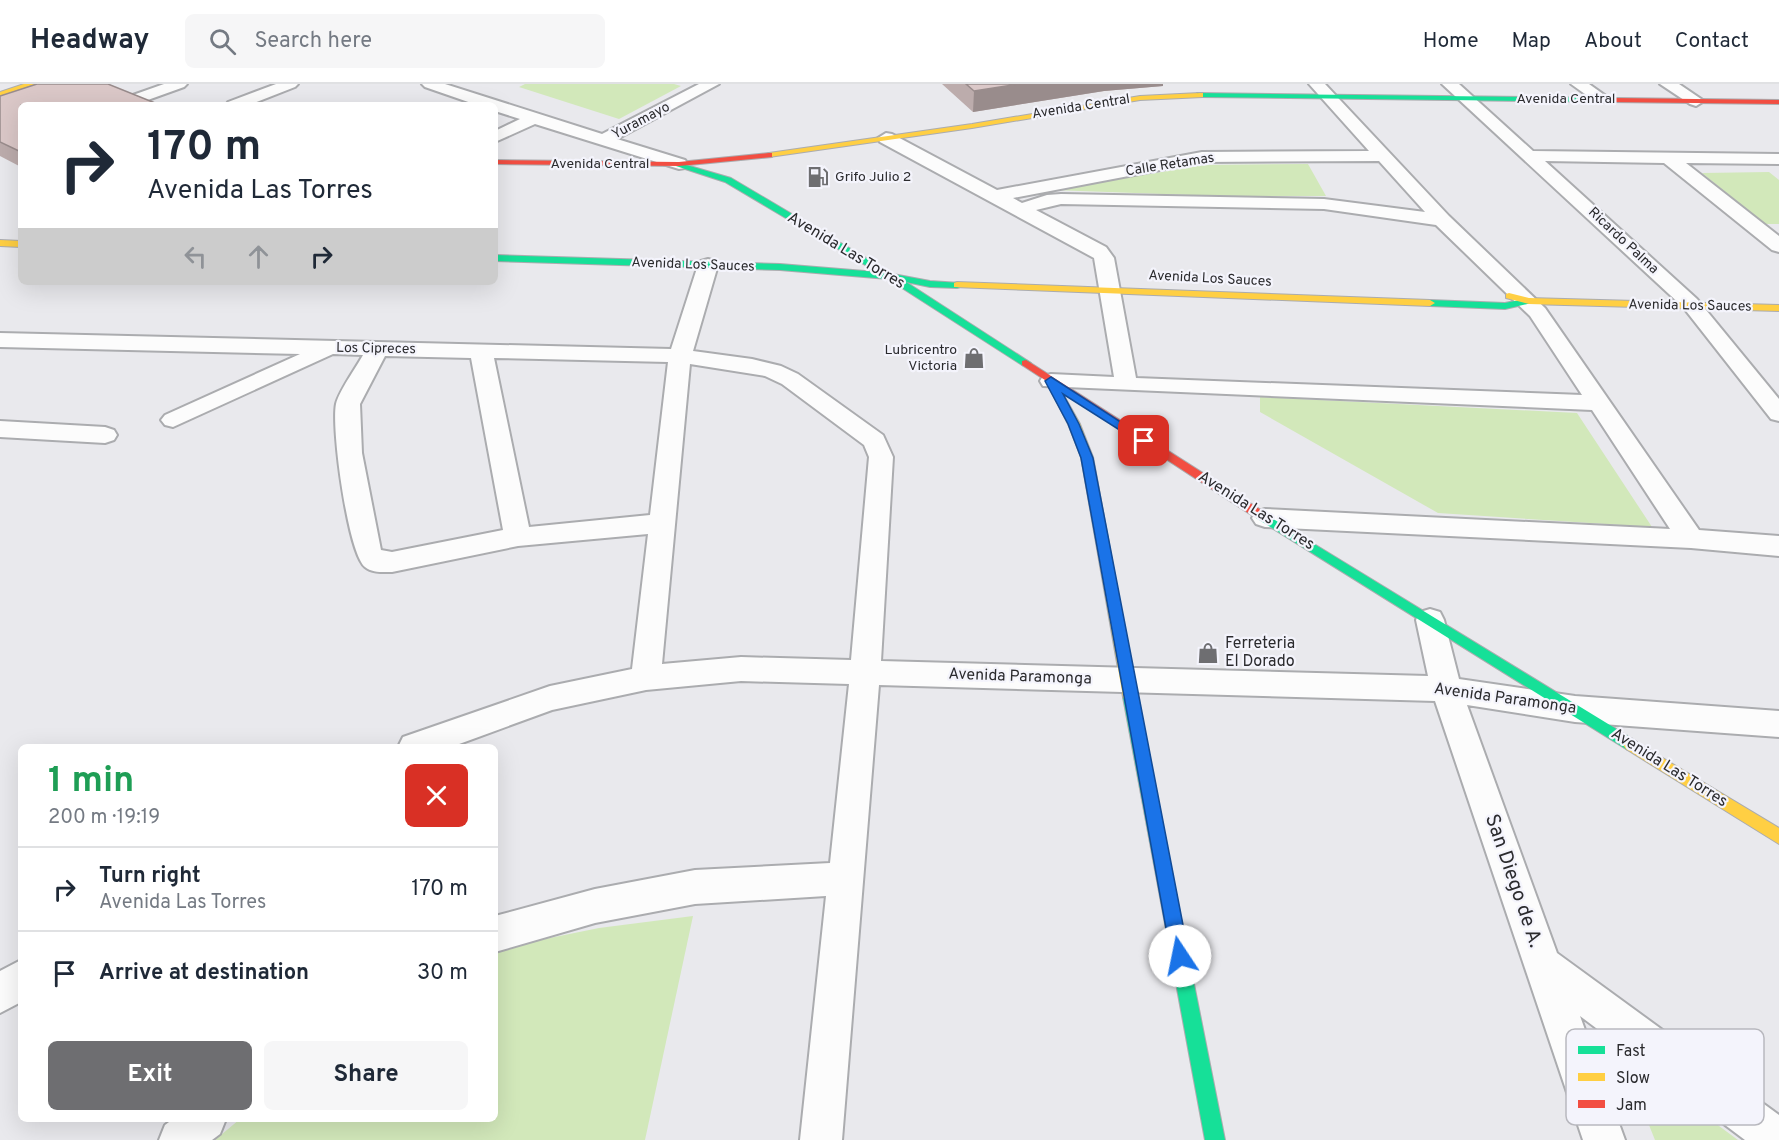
<!DOCTYPE html>
<html lang="en">
<head>
<meta charset="utf-8">
<style>
  body { margin:0; font-family:Overpass,sans-serif; background:#f6f6f7; color:#1f2937; height:100vh; display:flex; flex-direction:column; font-size:22px; white-space:nowrap }
  * { box-sizing:border-box; margin:0 }
  p { font-size:20px; color:#747a83 }
  .icon { flex:none; width:33px; height:33px; fill:none; stroke:currentColor; stroke-width:2; stroke-linecap:round; stroke-linejoin:round }
  .map { position:relative; flex:1; overflow:hidden }
  .drawer { position:absolute; left:18px; top:660px; width:480px; height:378px; display:flex; flex-direction:column; background:#fff; border-radius:9px; box-shadow:0 6px 24px #0002 }
  .drawer>* { flex:none }
  .guide { position:absolute; left:18px; top:18px; width:480px; height:183px; border-radius:9px; box-shadow:0 6px 24px #0002; background:#fff; color:#1f2937; overflow:hidden }
  .pin { position:absolute; display:grid; place-items:center; width:51px; height:51px; color:#fff; margin:-26px; border-radius:12px; box-shadow:0 3px 9px #0006 }
  .me { position:absolute; width:66px; margin:-33px; rotate:349deg; stroke-linejoin:round; filter:drop-shadow(0 0 4px #0008) }
  .turn { display:flex; align-items:center; gap:21px; height:126px; padding:0 30px; font-size:27px }
  .turn .icon { width:78px; height:78px; stroke-width:2.5 }
  .turn b { display:block; font-size:42px; line-height:51px }
  .lanes { display:flex; align-items:center; height:57px; padding:0 30px; background:#0003; justify-content:center; gap:30px; direction:ltr }
  .lanes .off { opacity:.35 }
  .round { display:grid; place-items:center; flex:none; width:63px; height:63px; border-radius:9px; background:#f6f6f7 }
  .overview { display:flex; align-items:center; justify-content:space-between; height:102px; padding:0 30px }
  h1 { font-size:36px; font-weight:700; line-height:45px; color:#1e9e55 }
  .cta { display:flex; gap:12px; margin-top:auto; padding:12px 30px }
  .cta a { flex:1; height:69px; border-radius:9px; background:#6e6e71; color:#fff; font-size:24px; font-weight:700; line-height:69px; text-align:center }
  .cta a+a { background:#f6f6f7; color:#1f2937 }
  ul { padding:0; list-style:none }
  li { display:flex; align-items:center; gap:18px; height:84px; padding:0 30px; border-top:2px solid #e0e1e3 }
  li div { flex:1 }
  li b { display:block; font-size:22px }
  li em { font-style:normal }
  header { display:flex; align-items:center; gap:36px; box-sizing:border-box; height:84px; padding:0 30px; background:#fff; border-bottom:2px solid #e0e1e3 }
  header strong { font-size:28px }
  nav { display:flex; gap:33px; margin-inline-start:auto; font-size:21px }
  .search { width:420px; height:54px; background:#f6f6f7; display:flex; align-items:center; gap:15px; box-sizing:border-box; padding:0 21px; border-radius:9px; color:#747a83; font-size:22px }
  .map>svg:first-child { display:block }
  .green { fill:#d2e8ba }
  .lines { fill:none; stroke-linecap:round; stroke-linejoin:round }
  .street-casing { stroke:#abacaf; stroke-width:4 }
  .fast-casing { stroke:#abacaf; stroke-width:2 }
  .slow-casing { stroke:#abacaf; stroke-width:2 }
  .jam-casing { stroke:#abacaf; stroke-width:2 }
  .street { fill:#fcfcfc; fill-rule:evenodd }
  .fast { fill:#16e098; fill-rule:evenodd }
  .slow { fill:#ffcf43; fill-rule:evenodd }
  .jam { fill:#f24e42; fill-rule:evenodd }
  .wall { fill:#bcacac }
  .shaded-wall { fill:#998c8c }
  .building { fill:#dbc8c8; stroke:#998c8c; stroke-width:1.5 }
  .route { fill:#1a73e8; stroke:#114b97; stroke-width:1.5 }
  .labels { text-anchor:middle; dominant-baseline:central; stroke-width:4.5; stroke-linejoin:round; paint-order:stroke }
  .far-street-label { font-size:14px; fill:#2b2b2e; stroke:#f4f4fc }
  .far-poi-label { font-size:14px; fill:#2b2b2e; stroke:#f4f4fc; text-anchor:start }
  .street-label { font-size:16px; fill:#2b2b2e; stroke:#f4f4fc }
  .poi-label { font-size:16px; fill:#2b2b2e; stroke:#f4f4fc; text-anchor:start }
  .near-street-label { font-size:20px; fill:#2b2b2e; stroke:#f4f4fc }
  .key { fill:#f4f4fc; stroke:#b8b8be; stroke-width:1.5 }
  .key-label { font-size:16px; fill:#2b2b2e }
</style>
</head>
<body>
<header>
<strong>Headway</strong>
<div class="search"><svg class="icon" aria-label="search" viewBox="0 0 24 24"><circle cx="10" cy="10" r="6"/><path d="M15 15l6 6"/></svg>Search here</div>
<nav><a>Home</a><a>Map</a><a>About</a><a>Contact</a></nav>
</header>
<div class="map">
<svg width="1779" height="1056" viewBox="0 0 1779 1056">
  <rect width="100%" height="100%" fill="#e9e9ed"/>
  <path class="green" d="M 525,0 L 674,0 L 681,2 L 619,35 L 519,3 Z
    M 1308,80 L 1326,112 L 1217,112 L 1053,106 L 1204,81 Z
    M 1769,88 L 1779,96 L 1779,140 L 1765,140 L 1702,89 Z
    M 1260,313 L 1577,329 L 1652,443 L 1438,429 L 1260,328 Z
    M 693,832 L 645,1056 L 215,1056 L 240,1035 L 495,1035 L 495,865 L 599,844 Z
    M 1628,989 L 1673,1008 L 1738,1056 L 1655,1056 Z"/>
  <g class="lines">
    <defs>
      <path id="street" d="M 164,0 L 187,0 L 184,3 L 145,17 L 139,19 L 131,14 L 133,11 Z
        M 276,0 L 298,0 L 295,3 L 249,21 L 226,21 L 228,18 Z
        M 422,0 L 445,0 L 602,50 L 699,0 L 719,0 L 617,55 L 685,76 L 688,80 L 685,84 L 679,85 L 535,40 L 495,58 L 495,47 L 520,35 L 495,27 L 495,21 L 477,21 L 425,3 Z
        M 1309,0 L 1325,0 L 1449,132 L 1545,224 L 1699,446 L 1779,452 L 1779,472 L 1691,464 L 1265,443 L 1256,440 L 1252,434 L 1256,428 L 1265,425 L 1670,445 L 1592,326 L 1043,302 L 1040,297 L 1043,292 L 1051,290 L 1114,293 L 1094,174 L 880,58 L 878,54 L 886,49 L 892,50 L 997,106 L 1202,68 L 1369,67 ZM 1379,77 L 1425,128 L 1324,115 L 1061,110 L 1047,111 L 1022,119 L 1013,114 L 1202,78 ZM 1061,120 L 1324,125 L 1436,141 L 1530,232 L 1582,311 L 1136,294 L 1114,174 L 1106,163 L 1036,126 Z
        M 1442,0 L 1459,0 L 1533,67 L 1779,70 L 1779,80 L 1686,79 L 1779,152 L 1779,168 L 1772,166 L 1664,79 L 1545,77 L 1697,215 L 1779,315 L 1779,337 L 1771,335 L 1683,223 Z
        M 1571,0 L 1589,0 L 1610,15 L 1608,18 L 1596,18 Z
        M 1660,0 L 1679,0 L 1704,17 L 1696,22 L 1690,20 Z
        M 708,175 L 715,177 L 718,181 L 693,267 L 752,275 L 781,282 L 798,290 L 883,351 L 893,373 L 881,577 L 1428,592 L 1416,536 L 1420,528 L 1430,525 L 1440,528 L 1444,536 L 1459,595 L 1575,612 L 1779,627 L 1779,653 L 1575,638 L 1467,621 L 1557,869 L 1779,1031 L 1779,1056 L 1745,1056 L 1580,932 L 1625,1056 L 1583,1056 L 1435,617 L 879,601 L 842,1056 L 800,1056 L 826,812 L 695,820 L 595,839 L 495,868 L 495,832 L 595,805 L 695,786 L 830,779 L 849,600 L 741,597 L 646,606 L 552,626 L 451,663 L 398,663 L 403,653 L 550,602 L 632,585 L 648,450 L 518,462 L 392,488 C 383,488 372,489 365,483 C 348,469 331,344 336,320 C 339,307 356,284 363,271 L 333,270 L 173,343 L 165,341 L 161,336 L 165,331 L 300,270 L 0,263 L 0,249 L 671,265 L 698,181 L 701,177 ZM 385,272 L 471,274 L 503,446 L 392,468 L 381,466 L 362,369 L 360,320 ZM 494,274 L 668,278 L 650,431 L 529,443 ZM 690,280 L 765,292 L 782,300 L 864,361 L 869,373 L 851,576 L 741,573 L 662,580 Z
        M 0,337 L 105,343 L 114,346 L 117,351 L 114,356 L 105,359 L 0,353 Z
        M 21,876 L 21,918 L 0,929 L 0,887 Z
        M 173,1035 L 226,1035 L 220,1050 L 212,1056 L 159,1056 L 165,1041 Z"/>
      <path id="fast" d="M 1197,9 L 1613,14 L 1617,16 L 1613,18 L 1200,13 L 1197,13 Z
        M 676,78 L 731,94 L 893,190 L 930,197 L 960,199 L 960,203 L 957,204 L 930,203 L 906,198 L 1031,279 L 1026,282 L 1022,281 L 888,195 L 780,186 L 495,177 L 495,171 L 780,180 L 877,188 L 725,98 L 676,82 Z
        M 1529,214 L 1532,215 L 1532,219 L 1505,225 L 1430,222 L 1425,219 L 1430,216 L 1505,219 Z
        M 1260,427 L 1636,657 L 1639,661 L 1636,665 L 1631,667 L 1626,665 L 1256,434 L 1254,431 L 1256,428 Z
        M 1130,607 L 1135,609 L 1137,613 L 1225,1056 L 1205,1056 L 1123,613 L 1125,609 Z"/>
      <path id="slow" d="M 24,0 L 35,0 L 0,12 L 0,8 Z
        M 1200,9 L 1203,9 L 1203,13 L 1140,16 L 972,44 L 769,73 L 765,71 L 769,69 L 972,40 L 1140,12 Z
        M 0,156 L 21,157 L 21,163 L 0,162 Z
        M 957,198 L 1430,216 L 1435,219 L 1430,222 L 954,203 L 954,199 Z
        M 1509,209 L 1529,214 L 1779,221 L 1779,227 L 1529,220 L 1506,214 L 1506,210 Z
        M 1053,298 L 1058,301 L 1080,340 L 1093,373 L 1137,613 L 1135,617 L 1130,619 L 1125,617 L 1123,613 L 1081,373 L 1068,340 L 1048,301 Z
        M 1631,655 L 1779,744 L 1779,760 L 1626,665 L 1623,661 L 1626,657 Z"/>
      <path id="jam" d="M 1613,14 L 1779,16 L 1779,20 L 1610,18 L 1610,14 Z
        M 769,69 L 772,69 L 772,73 L 679,82 L 495,80 L 495,76 L 679,78 Z
        M 1026,276 L 1264,428 L 1266,431 L 1264,434 L 1256,434 L 1022,281 L 1022,277 Z"/>
    </defs>
    <use href="#street" class="street-casing"/>
    <use href="#fast" class="fast-casing"/>
    <use href="#slow" class="slow-casing"/>
    <use href="#jam" class="jam-casing"/>
    <use href="#street" class="street"/>
    <use href="#fast" class="fast"/>
    <use href="#slow" class="slow"/>
    <use href="#jam" class="jam"/>
  </g>
  <path class="wall" d="M 942,0 L 1163,0 L 1163,2 L 1104,7 L 973,28 Z
    M 0,12 L 21,21 L 21,83 L 0,72 Z"/>
  <path class="shaded-wall" d="M 1019,0 L 1163,0 L 1163,2 L 1104,7 L 973,28 L 974,7 Z"/>
  <path class="building" d="M 37,0 L 108,0 L 160,21 L 21,21 L 21,68 L 0,58 L 0,12 Z
    M 966,0 L 1019,0 L 974,7 Z"/>
  <path class="route" d="M 1051,293 L 1150,357 L 1148,359 L 1140,359 L 1063,310 L 1079,340 L 1093,374 L 1189,872 L 1186,879 L 1180,881 L 1174,879 L 1171,872 L 1081,374 L 1068,340 L 1045,297 Z"/>
  <defs>
    <symbol id="fuel-bare" viewBox="-9 -9 18 18"><path d="M-5.5-6h7V0h2V4h1.3V-2.5L3-4.5l.8-.8L6-3V5H2.5V1h-1V6h-7ZM-4.2-4.7v3.2H.2V-4.7Z" fill="#6e6e71" stroke="#f4f4fc" stroke-width="2.5" paint-order="stroke"/></symbol>
    <symbol id="shop-bare" viewBox="-9 -9 18 18"><path d="M-5-2.5h2.3a2.7 3.5 0 0 1 5.4 0H5L5.5 6h-11ZM-1.5-2.5h3a1.5 2.3 0 0 0-3 0Z" fill="#6e6e71" stroke="#f4f4fc" stroke-width="2.5" paint-order="stroke"/></symbol>
  </defs>
  <g fill-rule="evenodd">
    <use href="#fuel-bare" x="803" y="78" width="30" height="30"/>
    <use href="#shop-bare" x="959" y="259" width="30" height="30"/>
    <use href="#shop-bare" x="1193" y="554" width="30" height="30"/>
  </g>
  <g class="labels">
    <g class="far-street-label">
      <text x="1566" y="15">Avenida Central</text>
      <text transform="translate(1081 23) rotate(-9)">Avenida Central</text>
      <text transform="translate(641 37) rotate(-28)">Yuramayo</text>
      <text x="600" y="80">Avenida Central</text>
      <text transform="translate(1170 81) rotate(-9)">Calle Retamas</text>
      <text transform="translate(1623 157) rotate(43)">Ricardo Palma</text>
      <text transform="translate(693 181) rotate(2)">Avenida Los Sauces</text>
      <text transform="translate(1210 195) rotate(3)">Avenida Los Sauces</text>
      <text transform="translate(1690 222) rotate(1)">Avenida Los Sauces</text>
      <text transform="translate(376 265) rotate(1)">Los Cipreces</text>
    </g>
    <g class="far-poi-label">
      <text x="835" y="93">Grifo Julio 2</text>
      <text x="957" y="266" text-anchor="end">Lubricentro<tspan x="957" dy="16">Victoria</tspan></text>
    </g>
    <g class="street-label">
      <text transform="translate(846 167) rotate(31)">Avenida Las Torres</text>
      <text transform="translate(1256 427) rotate(32)">Avenida Las Torres</text>
      <text transform="translate(1020 593) rotate(2)">Avenida Paramonga</text>
      <text transform="translate(1505 615) rotate(8)">Avenida Paramonga</text>
      <text transform="translate(1669 684) rotate(32)">Avenida Las Torres</text>
    </g>
    <g class="poi-label">
      <text x="1225" y="560">Ferreteria<tspan x="1225" dy="18">El Dorado</tspan></text>
    </g>
    <g class="near-street-label">
      <text transform="translate(1513 797) rotate(71)">San Diego de A.</text>
    </g>
  </g>
  <rect x="1566" y="945" width="198" height="96" rx="9" class="key"/>
  <rect x="1578" y="962" width="27" height="8" fill="#16e098"/>
  <rect x="1578" y="989" width="27" height="8" fill="#ffcf43"/>
  <rect x="1578" y="1016" width="27" height="8" fill="#f24e42"/>
  <g class="key-label">
    <text x="1616" y="972">Fast</text>
    <text x="1616" y="999">Slow</text>
    <text x="1616" y="1026">Jam</text>
  </g>
</svg>
<div class="pin" style="left:1144px;top:357px;background:#d93025"><svg class="icon" aria-label="arrive" viewBox="0 0 24 24"><path d="M6 21V4h12l-3 4 3 4H6"/></svg></div>
<svg class="me" style="left:1180px;top:872px" viewBox="-20 -20 40 40"><circle r="19" fill="#fff"/><path d="M0-13L10 11 0 6-10 11z" fill="#1a73e8"/></svg>
<div class="guide">
<div class="turn"><svg class="icon" aria-label="right" viewBox="0 0 24 24"><path d="M7 20v-9h11M14 6l5 5-5 5"/></svg><div><b>170 m</b>Avenida Las Torres</div></div>
<div class="lanes"><svg class="icon off" aria-label="left" viewBox="0 0 24 24"><path d="M17 20v-9H6M10 6l-5 5 5 5"/></svg><svg class="icon off" aria-label="ahead" viewBox="0 0 24 24"><path d="M12 20V5M6 11l6-6 6 6"/></svg><svg class="icon" aria-label="right" viewBox="0 0 24 24"><path d="M7 20v-9h11M14 6l5 5-5 5"/></svg></div>
</div>
<section class="drawer">
<div class="overview"><div><h1>1 min</h1><p>200 m · 19:19</p></div><a class="round" style="background:#d93025;color:#fff"><svg class="icon" aria-label="close" viewBox="0 0 24 24"><path d="M6 6l12 12M18 6L6 18"/></svg></a></div>
<ul>
<li><svg class="icon" aria-label="right" viewBox="0 0 24 24"><path d="M7 20v-9h11M14 6l5 5-5 5"/></svg><div><b>Turn right</b><p>Avenida Las Torres</p></div><em>170 m</em></li>
<li><svg class="icon" aria-label="arrive" viewBox="0 0 24 24"><path d="M6 21V4h12l-3 4 3 4H6"/></svg><div><b>Arrive at destination</b></div><em>30 m</em></li>
</ul>
<div class="cta"><a>Exit</a><a>Share</a></div>
</section>
</div>
</body>
</html>
